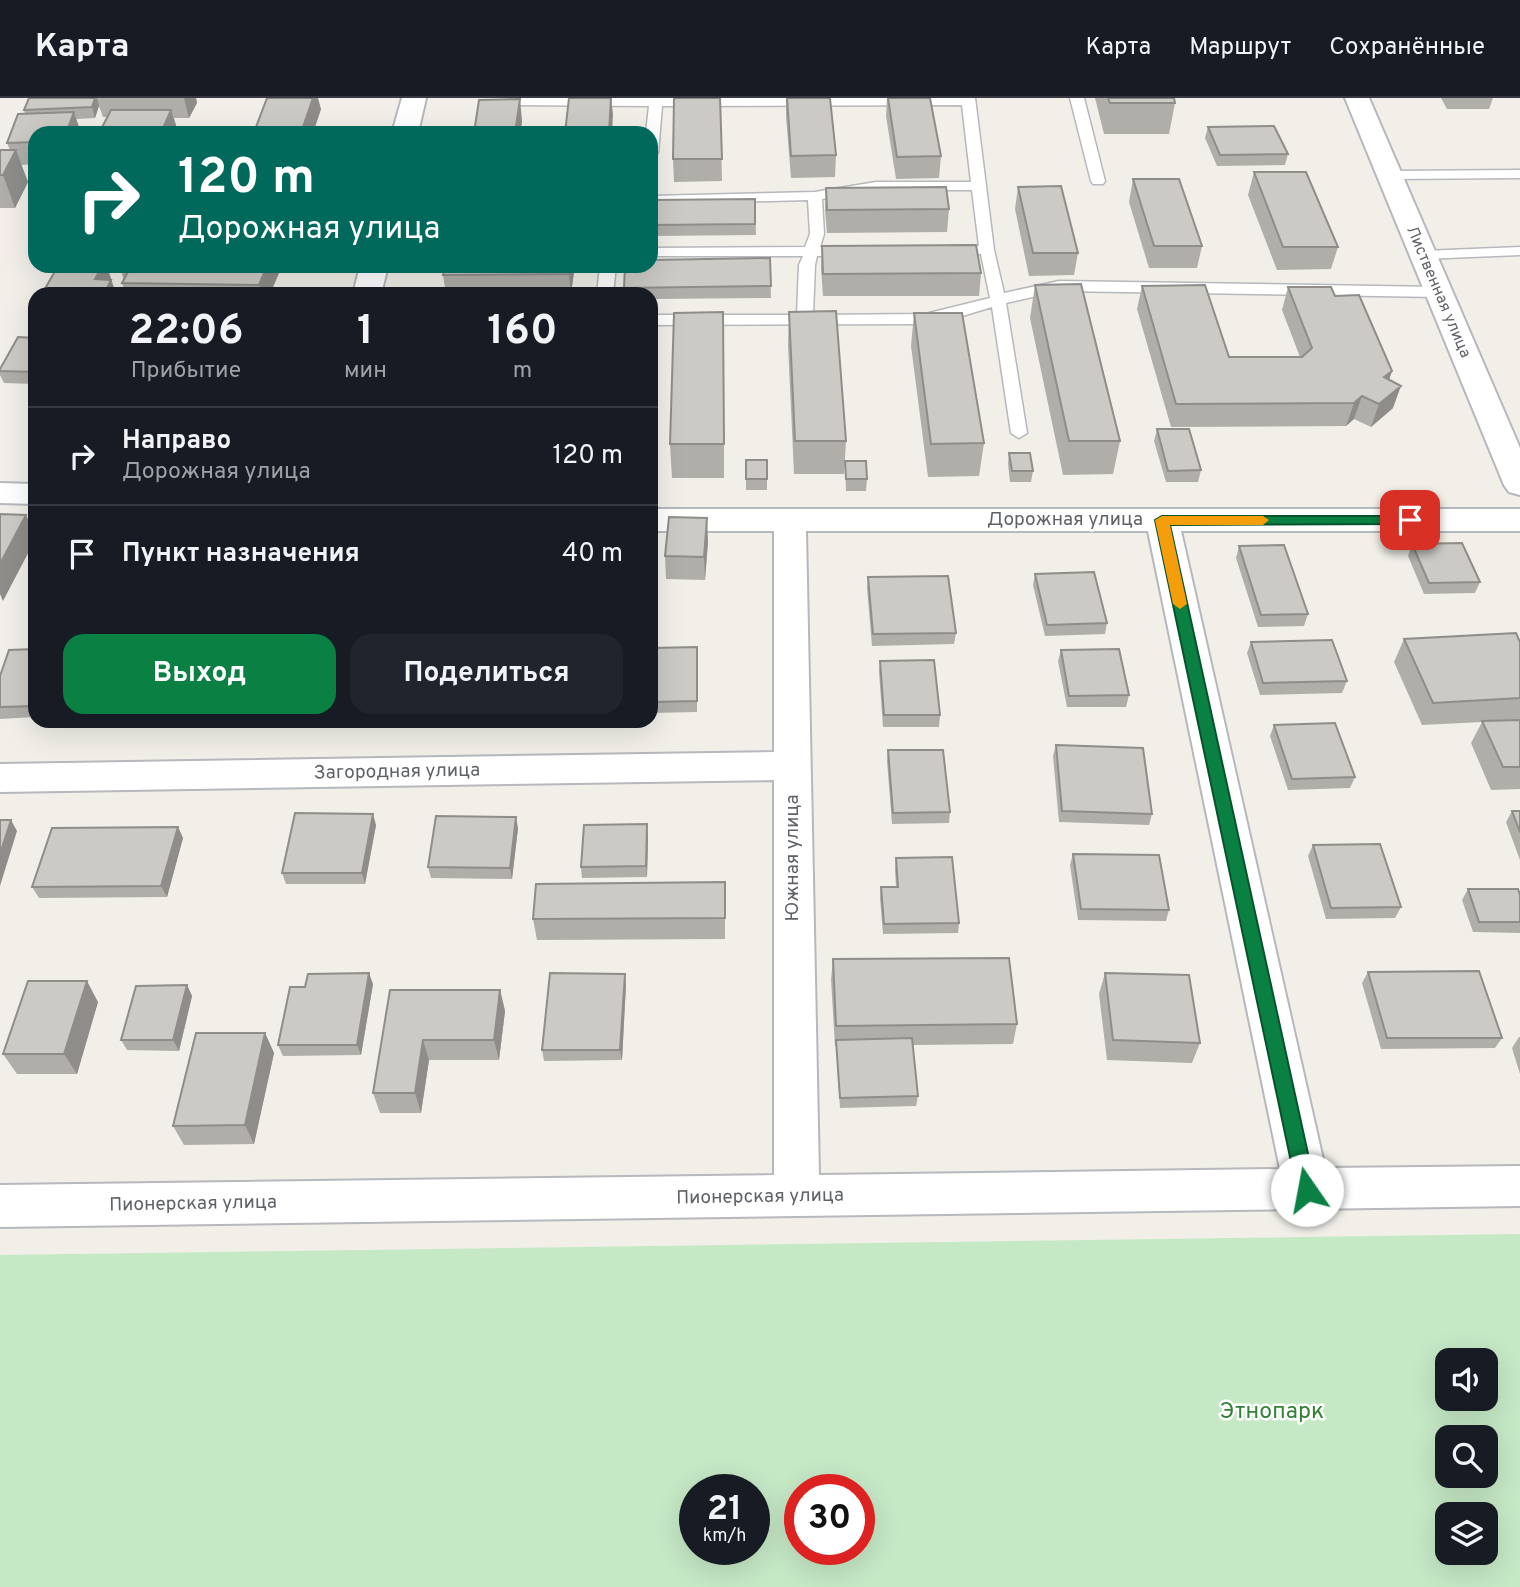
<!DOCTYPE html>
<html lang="ru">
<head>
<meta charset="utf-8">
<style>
  body { margin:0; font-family:Overpass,sans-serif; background:#20242c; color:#f1f3f6; height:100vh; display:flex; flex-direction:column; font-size:26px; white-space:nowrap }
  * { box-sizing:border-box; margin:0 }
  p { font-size:23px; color:#9ea1a6 }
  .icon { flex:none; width:38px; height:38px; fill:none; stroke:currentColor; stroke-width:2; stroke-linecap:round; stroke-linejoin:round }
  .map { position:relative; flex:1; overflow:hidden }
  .sheet { position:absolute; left:28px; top:189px; width:630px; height:441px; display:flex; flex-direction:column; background:#171b24; border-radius:21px; box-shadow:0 7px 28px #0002 }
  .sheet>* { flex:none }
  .hud { position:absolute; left:28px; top:28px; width:630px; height:147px; border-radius:21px; box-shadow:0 7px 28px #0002; background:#00695c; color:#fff; overflow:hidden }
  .fabs { position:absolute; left:1435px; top:1250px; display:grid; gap:14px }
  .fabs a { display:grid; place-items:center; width:63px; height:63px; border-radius:14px; background:#171b24; box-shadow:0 7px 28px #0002; font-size:35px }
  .speed { position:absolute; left:679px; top:1376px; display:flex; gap:14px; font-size:35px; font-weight:700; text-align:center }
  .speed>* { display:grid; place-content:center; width:91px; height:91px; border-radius:50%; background:#171b24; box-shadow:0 7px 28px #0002; line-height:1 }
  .speed small { font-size:18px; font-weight:400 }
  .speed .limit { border:10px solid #d22; background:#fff; color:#111 }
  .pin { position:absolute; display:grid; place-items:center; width:60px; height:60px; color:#fff; margin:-30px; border-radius:14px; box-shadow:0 4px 10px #0006 }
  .me { position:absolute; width:77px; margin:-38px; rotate:348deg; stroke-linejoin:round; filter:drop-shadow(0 0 5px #0008) }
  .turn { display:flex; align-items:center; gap:24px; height:147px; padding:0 35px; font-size:32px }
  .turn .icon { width:91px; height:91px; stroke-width:2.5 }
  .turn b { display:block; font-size:49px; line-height:60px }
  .eta { display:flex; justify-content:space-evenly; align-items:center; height:119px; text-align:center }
  .eta b { font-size:42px; font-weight:700; line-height:49px }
  .action { display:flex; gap:14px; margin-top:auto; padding:14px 35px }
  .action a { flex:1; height:80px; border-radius:21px; background:#0b8043; color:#fff; font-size:28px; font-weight:700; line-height:80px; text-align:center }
  .action a+a { background:#20242c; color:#f1f3f6 }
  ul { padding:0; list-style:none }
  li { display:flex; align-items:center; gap:21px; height:98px; padding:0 35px; border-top:2px solid #363941 }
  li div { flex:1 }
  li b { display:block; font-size:26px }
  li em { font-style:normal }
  header { display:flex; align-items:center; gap:42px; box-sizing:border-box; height:98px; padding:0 35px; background:#171b24; border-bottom:2px solid #363941 }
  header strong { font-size:33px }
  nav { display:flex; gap:38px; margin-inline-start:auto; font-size:24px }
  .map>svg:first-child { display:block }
  .green { fill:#c5e8c5; fill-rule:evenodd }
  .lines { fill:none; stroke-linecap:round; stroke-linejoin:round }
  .service-casing { stroke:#b5b8bc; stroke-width:3 }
  .minor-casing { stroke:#b5b8bc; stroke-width:4 }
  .service { fill:#fff; fill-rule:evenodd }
  .minor { fill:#fff; fill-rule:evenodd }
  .wall { fill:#afaea9 }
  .shaded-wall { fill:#8f8d8a }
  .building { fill:#cccac5; stroke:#8f8d8a; stroke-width:2 }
  .route { fill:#0b8043; stroke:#07532c; stroke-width:2 }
  .slow { fill:#f59e0b }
  .labels { text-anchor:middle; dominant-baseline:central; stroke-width:5; stroke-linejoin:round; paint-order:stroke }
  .far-street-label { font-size:16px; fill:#5f6368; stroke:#fff }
  .street-label { font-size:19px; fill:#5f6368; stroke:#fff }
  .near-park-label { font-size:23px; fill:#348238; stroke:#fff }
</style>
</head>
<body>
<header>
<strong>Карта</strong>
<nav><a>Карта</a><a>Маршрут</a><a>Сохранённые</a></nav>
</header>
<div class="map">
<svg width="1520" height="1489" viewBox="0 0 1520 1489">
  <rect width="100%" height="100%" fill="#f1efe8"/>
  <path class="green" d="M 1520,1136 L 1520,1489 L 0,1489 L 0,1157 ZM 1447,1262 L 1486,1262 L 1486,1300 L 1447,1300 ZM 1447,1339 L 1486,1339 L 1486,1377 L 1447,1377 ZM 695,1391 L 754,1391 L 754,1451 L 695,1451 ZM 800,1391 L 859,1391 L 859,1451 L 800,1451 ZM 1447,1416 L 1486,1416 L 1486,1454 L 1447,1454 Z"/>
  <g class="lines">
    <defs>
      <path id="service" d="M 512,0 L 975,0 L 994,152 L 1004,195 L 1059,183 L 1438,189 L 1446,194 L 1438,199 L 1059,193 L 1006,205 L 1027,335 L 1019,340 L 1011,335 L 992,209 L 946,223 L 925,226 L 651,227 L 651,217 L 797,217 L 799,167 L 803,158 L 651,158 L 651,150 L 805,149 L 810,136 L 808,102 L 651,106 L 651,98 L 815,94 L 876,84 L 971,84 L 962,7 L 662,8 L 658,55 L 651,59 L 651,35 L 646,35 L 649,8 L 507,7 L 505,4 ZM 876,92 L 972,92 L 979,148 L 951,148 L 944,152 L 951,156 L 981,156 L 990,200 L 925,216 L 813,217 L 815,167 L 817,158 L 848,157 L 855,153 L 848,149 L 820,149 L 824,136 L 822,101 Z
        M 1070,0 L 1084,0 L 1105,83 L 1103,86 L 1093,86 L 1091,83 Z
        M 1520,72 L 1520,80 L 1388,81 L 1381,77 L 1388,73 Z
        M 1520,149 L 1520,157 L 1423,161 L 1416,157 L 1423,153 Z
        M 600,168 L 616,168 L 613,196 L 597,196 Z"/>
      <path id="minor" d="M 402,0 L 426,0 L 418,35 L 392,35 Z
        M 1345,0 L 1369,0 L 1520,350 L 1520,397 L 1509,394 L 1504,387 Z
        M 360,168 L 388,168 L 381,196 L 353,196 Z
        M 0,385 L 35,386 L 35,406 L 0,405 Z
        M 651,411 L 1520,411 L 1520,433 L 1181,433 L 1325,1070 L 1520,1068 L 1520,1108 L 0,1129 L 0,1087 L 774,1077 L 774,682 L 0,694 L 0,666 L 774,654 L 774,433 L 651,433 ZM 806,433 L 1148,433 L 1280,1071 L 819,1077 Z"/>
    </defs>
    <use href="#service" class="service-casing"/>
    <use href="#minor" class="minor-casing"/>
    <use href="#service" class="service"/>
    <use href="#minor" class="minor"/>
  </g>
  <path class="wall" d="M 29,0 L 196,0 L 197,5 L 189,20 L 174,20 L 178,34 L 177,35 L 99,35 L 107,19 L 103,19 L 99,8 L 95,20 L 76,21 L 35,35 L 35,66 L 21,67 L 28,84 L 15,110 L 0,110 L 0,52 L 10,52 L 7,45 L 25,16 L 24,12 Z
    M 720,0 L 722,83 L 674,84 L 673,61 Z
    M 786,0 L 836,57 L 835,79 L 791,80 L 786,18 Z
    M 887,0 L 930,0 L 941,58 L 939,80 L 896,81 L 886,18 Z
    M 1095,0 L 1174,0 L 1175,5 L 1169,36 L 1104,36 Z
    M 1441,0 L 1493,0 L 1489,11 L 1447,11 Z
    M 321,11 L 313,35 L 258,35 L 256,29 Z
    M 1208,29 L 1288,56 L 1285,67 L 1217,68 L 1205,40 Z
    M 1254,74 L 1338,149 L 1331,171 L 1277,172 L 1248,97 Z
    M 1133,81 L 1202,148 L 1197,170 L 1149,170 L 1129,104 Z
    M 1018,89 L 1078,155 L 1074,177 L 1029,178 L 1015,111 Z
    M 826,90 L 949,111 L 947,134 L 827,135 L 825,112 Z
    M 755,101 L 756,137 L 651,138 L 651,102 Z
    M 822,148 L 981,175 L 979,198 L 823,198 L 821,170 Z
    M 770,160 L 771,200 L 651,201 L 651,196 L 624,196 L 624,190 Z
    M 119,168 L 282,168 L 270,196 L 126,196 L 122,185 L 124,182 Z
    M 574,174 L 571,196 L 446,196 L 443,177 Z
    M 1035,187 L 1120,343 L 1113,376 L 1063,377 L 1030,220 Z
    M 1142,188 L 1229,259 L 1300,259 L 1282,212 L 1288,189 L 1335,198 L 1392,273 L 1389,282 L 1393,310 L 1371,329 L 1354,321 L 1346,328 L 1171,329 L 1137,211 Z
    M 789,214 L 846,343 L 844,376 L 794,376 L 788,247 Z
    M 914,215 L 984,345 L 979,378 L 928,379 L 911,248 Z
    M 35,240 L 35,286 L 4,285 L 0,277 L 0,271 Z
    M 724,247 L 724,380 L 672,380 L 670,346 Z
    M 1157,331 L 1201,372 L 1198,384 L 1166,384 L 1154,343 Z
    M 1009,355 L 1033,373 L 1031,384 L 1010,384 L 1008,366 Z
    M 746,362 L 767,362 L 767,392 L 746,392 Z
    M 845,363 L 867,381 L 866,393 L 846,393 Z
    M 708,443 L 705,482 L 666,481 L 665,458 Z
    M 1412,446 L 1480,484 L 1475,495 L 1424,496 L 1408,458 Z
    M 1239,448 L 1308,516 L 1304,528 L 1258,529 L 1236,460 Z
    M 1035,476 L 1107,525 L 1105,536 L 1045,538 L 1033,487 Z
    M 868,479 L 956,535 L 954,546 L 872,548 L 867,490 Z
    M 1404,541 L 1520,544 L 1520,691 L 1491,692 L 1471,645 L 1482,624 L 1422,627 L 1394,564 Z
    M 1251,544 L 1347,583 L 1342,595 L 1260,597 L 1247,555 Z
    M 697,549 L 697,614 L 651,615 L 651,550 Z
    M 35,551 L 35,619 L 0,621 L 0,578 Z
    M 1061,552 L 1129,597 L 1126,609 L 1067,609 L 1058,563 Z
    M 880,563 L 940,617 L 939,629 L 883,629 L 879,574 Z
    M 1274,627 L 1355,679 L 1350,690 L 1288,692 L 1270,638 Z
    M 1056,647 L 1152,716 L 1149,727 L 1059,724 L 1053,658 Z
    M 888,652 L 950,714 L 949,725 L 892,726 L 887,663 Z
    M 1512,713 L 1520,713 L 1520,762 L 1506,724 Z
    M 376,727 L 365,786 L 286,786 L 282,775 Z
    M 178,729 L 183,740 L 167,799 L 39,800 L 32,789 Z
    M 518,730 L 512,781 L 431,780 L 428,769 Z
    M 648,738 L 647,779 L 582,780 L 581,769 Z
    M 1313,747 L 1401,809 L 1395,820 L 1326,821 L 1308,758 Z
    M 1073,756 L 1169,812 L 1166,823 L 1078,822 L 1070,767 Z
    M 896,760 L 959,825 L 958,835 L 883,836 L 880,800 L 881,789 L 896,789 L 895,771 Z
    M 1468,791 L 1520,797 L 1520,835 L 1473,834 L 1462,802 Z
    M 725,805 L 725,841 L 537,842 L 533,821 Z
    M 833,861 L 1017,926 L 1013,946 L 913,947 L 918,998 L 916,1008 L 840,1010 L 836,948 L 835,948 L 831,882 Z
    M 1368,874 L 1502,940 L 1495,950 L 1381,951 L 1362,885 Z
    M 1105,875 L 1200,945 L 1192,965 L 1107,962 L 1099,896 Z
    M 373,886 L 361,957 L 283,958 L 278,947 Z
    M 626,886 L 622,962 L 544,963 L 542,952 Z
    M 187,887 L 192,898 L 179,953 L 127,952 L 121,942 Z
    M 390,892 L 500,892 L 505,913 L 499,962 L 429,962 L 421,1015 L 380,1015 L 373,995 Z
    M 98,904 L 77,976 L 17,976 L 3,956 Z
    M 265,935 L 274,955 L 254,1046 L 184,1047 L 173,1028 Z
    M 1519,939 L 1520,939 L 1520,976 L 1512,950 Z"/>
  <path class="shaded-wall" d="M 95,0 L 97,0 L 99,8 L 95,20 L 92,9 Z
    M 184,0 L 196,0 L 197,5 L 189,20 Z
    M 313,0 L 318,0 L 321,11 L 313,35 L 305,35 L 303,29 Z
    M 611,0 L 613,16 L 612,35 L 609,35 Z
    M 520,1 L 522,23 L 521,35 L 515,35 Z
    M 171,12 L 178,34 L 177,35 L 161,35 Z
    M 74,14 L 81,35 L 66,35 Z
    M 16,52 L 28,84 L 15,110 L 3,77 Z
    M 102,168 L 107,168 L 116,196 L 100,196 L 95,181 Z
    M 267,168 L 282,168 L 270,196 L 261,196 L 259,187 Z
    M 570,168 L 573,168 L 574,174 L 571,196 L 569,176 Z
    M 723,214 L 724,247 L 724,380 L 724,346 Z
    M 1392,273 L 1384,296 L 1384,279 Z
    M 1401,288 L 1393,310 L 1371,329 L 1379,306 Z
    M 1362,298 L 1354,321 L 1346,328 L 1354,305 Z
    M 26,417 L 35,436 L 35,442 L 3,503 L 0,496 L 0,466 Z
    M 707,420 L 708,443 L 705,482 L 704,459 Z
    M 373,716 L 376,727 L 365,786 L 362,775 Z
    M 516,719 L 518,730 L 512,781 L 510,770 Z
    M 11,722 L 17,733 L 0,788 L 0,756 Z
    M 647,726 L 648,738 L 647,779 L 646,768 Z
    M 178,729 L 183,740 L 167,799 L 161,788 Z
    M 369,875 L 373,886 L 361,957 L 357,947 Z
    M 625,876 L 626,886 L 622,962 L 620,952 Z
    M 87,883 L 98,904 L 77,976 L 64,956 Z
    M 187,887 L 192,898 L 179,953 L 173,942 Z
    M 500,892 L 505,913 L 499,962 L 494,942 Z
    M 265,935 L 274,955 L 254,1046 L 245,1027 Z
    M 423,942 L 429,962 L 421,1015 L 415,995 Z"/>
  <path class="building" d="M 29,0 L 95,0 L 92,9 L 24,12 Z
    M 267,0 L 313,0 L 303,29 L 256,29 Z
    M 569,0 L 611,0 L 609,35 L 565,35 Z
    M 674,0 L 720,0 L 722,61 L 673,61 Z
    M 787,0 L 830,0 L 836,57 L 791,58 Z
    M 888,0 L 930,0 L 941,58 L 897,59 Z
    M 1108,0 L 1174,0 L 1175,5 L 1110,5 Z
    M 520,1 L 515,35 L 474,35 L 479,2 Z
    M 111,12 L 171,12 L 161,35 L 99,35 Z
    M 74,14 L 66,35 L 35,35 L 35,44 L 7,45 L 18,16 Z
    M 1274,28 L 1288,56 L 1220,57 L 1208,29 Z
    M 0,52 L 16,52 L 3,77 L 0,77 Z
    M 1254,74 L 1306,74 L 1338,149 L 1283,149 Z
    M 1133,81 L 1179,81 L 1202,148 L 1154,148 Z
    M 1061,88 L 1078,155 L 1033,155 L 1018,89 Z
    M 946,89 L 949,111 L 827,112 L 826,90 Z
    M 755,101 L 755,126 L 651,127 L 651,102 Z
    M 976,147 L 981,175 L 823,176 L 822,148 Z
    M 770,160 L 771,188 L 624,190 L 625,168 L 651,168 L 651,162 Z
    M 58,168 L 102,168 L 95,181 L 111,182 L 104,196 L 42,196 Z
    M 131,168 L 267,168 L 259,187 L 122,185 Z
    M 445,168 L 570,168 L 569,176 L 443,177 Z
    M 1081,186 L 1120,343 L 1069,343 L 1035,187 Z
    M 1205,187 L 1229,259 L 1302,259 L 1312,250 L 1288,189 L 1331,189 L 1335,198 L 1359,197 L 1392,273 L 1384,279 L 1401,288 L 1379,306 L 1362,298 L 1354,305 L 1176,306 L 1142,188 Z
    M 836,213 L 846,343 L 795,343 L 789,214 Z
    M 723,214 L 724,346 L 670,346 L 674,215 Z
    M 914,215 L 962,215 L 984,345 L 931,346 Z
    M 18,239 L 35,240 L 35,274 L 0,273 L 0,271 Z
    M 1157,331 L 1189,331 L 1201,372 L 1168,373 Z
    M 1009,355 L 1030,355 L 1033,373 L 1012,373 Z
    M 746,362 L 767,362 L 767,381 L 746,381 Z
    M 845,363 L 866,363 L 867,381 L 846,381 Z
    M 0,416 L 26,417 L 0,466 Z
    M 669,419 L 707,420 L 704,459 L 665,458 Z
    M 1462,445 L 1480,484 L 1429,485 L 1412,446 Z
    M 1284,447 L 1308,516 L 1261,517 L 1239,448 Z
    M 1094,474 L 1107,525 L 1047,527 L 1035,476 Z
    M 948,478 L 956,535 L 873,536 L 868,479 Z
    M 1516,535 L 1520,544 L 1520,600 L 1433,605 L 1404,541 Z
    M 1332,542 L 1347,583 L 1263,585 L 1251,544 Z
    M 697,549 L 697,603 L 651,604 L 651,550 Z
    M 35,551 L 35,608 L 0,609 L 0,578 L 9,552 Z
    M 1119,551 L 1129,597 L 1069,598 L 1061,552 Z
    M 934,562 L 940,617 L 884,617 L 880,563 Z
    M 1520,622 L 1520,669 L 1503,669 L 1482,623 Z
    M 1335,625 L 1355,679 L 1292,681 L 1274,627 Z
    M 1056,647 L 1143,650 L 1152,716 L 1062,713 Z
    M 888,652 L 943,652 L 950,714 L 893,715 Z
    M 1512,713 L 1520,713 L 1520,734 Z
    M 295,715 L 373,716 L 362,775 L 282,775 Z
    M 436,718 L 516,719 L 510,770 L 428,769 Z
    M 0,722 L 11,722 L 0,756 Z
    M 647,726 L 646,768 L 581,769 L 584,727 Z
    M 178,729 L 161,788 L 32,789 L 52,730 Z
    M 1380,746 L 1401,809 L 1331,810 L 1313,747 Z
    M 1073,756 L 1159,757 L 1169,812 L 1081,811 Z
    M 952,759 L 959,825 L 884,826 L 881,789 L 898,789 L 896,760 Z
    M 725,784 L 725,820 L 533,821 L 536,786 Z
    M 1468,791 L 1518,791 L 1520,797 L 1520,824 L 1479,824 Z
    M 1009,860 L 1017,926 L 836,928 L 833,861 Z
    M 1479,873 L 1502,940 L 1387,940 L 1368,874 Z
    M 369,875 L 357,947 L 278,947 L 290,889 L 305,889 L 308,876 Z
    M 550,875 L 625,876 L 620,952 L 542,952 Z
    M 1105,875 L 1189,877 L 1200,945 L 1113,942 Z
    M 28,883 L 87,883 L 64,956 L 3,956 Z
    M 187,887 L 173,942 L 121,942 L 136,888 Z
    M 390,892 L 500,892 L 494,942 L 423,942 L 415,995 L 373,995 Z
    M 196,935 L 265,935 L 245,1027 L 173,1028 Z
    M 912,940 L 918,998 L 840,1000 L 836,942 Z"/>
  <path class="route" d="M 1162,418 L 1410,418 L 1416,422 L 1410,426 L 1170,427 L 1316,1092 L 1313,1098 L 1307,1101 L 1300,1098 L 1297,1092 L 1155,422 Z"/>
  <path class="slow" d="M 1162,418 L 1263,418 L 1269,422 L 1263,427 L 1170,427 L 1187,506 L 1180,511 L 1173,506 L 1155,422 Z"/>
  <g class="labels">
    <g class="far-street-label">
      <text transform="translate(1438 194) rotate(67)">Лиственная улица</text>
    </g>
    <g class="street-label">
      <text x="1065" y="422">Дорожная улица</text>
      <text transform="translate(397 674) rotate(-1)">Загородная улица</text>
      <text transform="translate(793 760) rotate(-90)">Южная улица</text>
      <text transform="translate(760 1099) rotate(-1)">Пионерская улица</text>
      <text transform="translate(193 1106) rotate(-1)">Пионерская улица</text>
    </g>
    <g class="near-park-label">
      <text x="1272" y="1314">Этнопарк</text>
    </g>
  </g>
</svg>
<div class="fabs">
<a><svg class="icon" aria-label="sound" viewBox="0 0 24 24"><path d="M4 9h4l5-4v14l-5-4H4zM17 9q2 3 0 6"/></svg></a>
<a><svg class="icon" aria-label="search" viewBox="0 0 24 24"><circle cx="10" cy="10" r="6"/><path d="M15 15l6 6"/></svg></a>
<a><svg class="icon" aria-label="layers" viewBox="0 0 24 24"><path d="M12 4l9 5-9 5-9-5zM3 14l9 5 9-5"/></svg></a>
</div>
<div class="speed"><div>21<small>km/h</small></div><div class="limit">30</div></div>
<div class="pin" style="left:1410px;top:422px;background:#d93025"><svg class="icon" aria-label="arrive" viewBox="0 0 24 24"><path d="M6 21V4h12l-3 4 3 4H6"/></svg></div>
<svg class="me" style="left:1307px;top:1092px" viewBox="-20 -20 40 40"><circle r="19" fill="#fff"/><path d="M0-13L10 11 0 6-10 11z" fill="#0b8043"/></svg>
<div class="hud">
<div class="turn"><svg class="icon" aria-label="right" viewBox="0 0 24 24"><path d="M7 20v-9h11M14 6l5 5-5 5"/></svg><div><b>120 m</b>Дорожная улица</div></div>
</div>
<section class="sheet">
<div class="eta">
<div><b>22:06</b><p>Прибытие</p></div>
<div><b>1</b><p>мин</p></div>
<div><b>160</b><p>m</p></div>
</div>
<ul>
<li><svg class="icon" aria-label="right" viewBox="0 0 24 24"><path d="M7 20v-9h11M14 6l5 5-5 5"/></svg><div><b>Направо</b><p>Дорожная улица</p></div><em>120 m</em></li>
<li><svg class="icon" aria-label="arrive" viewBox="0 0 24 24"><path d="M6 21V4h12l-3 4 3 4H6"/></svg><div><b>Пункт назначения</b></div><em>40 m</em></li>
</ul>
<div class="action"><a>Выход</a><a>Поделиться</a></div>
</section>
</div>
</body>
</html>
